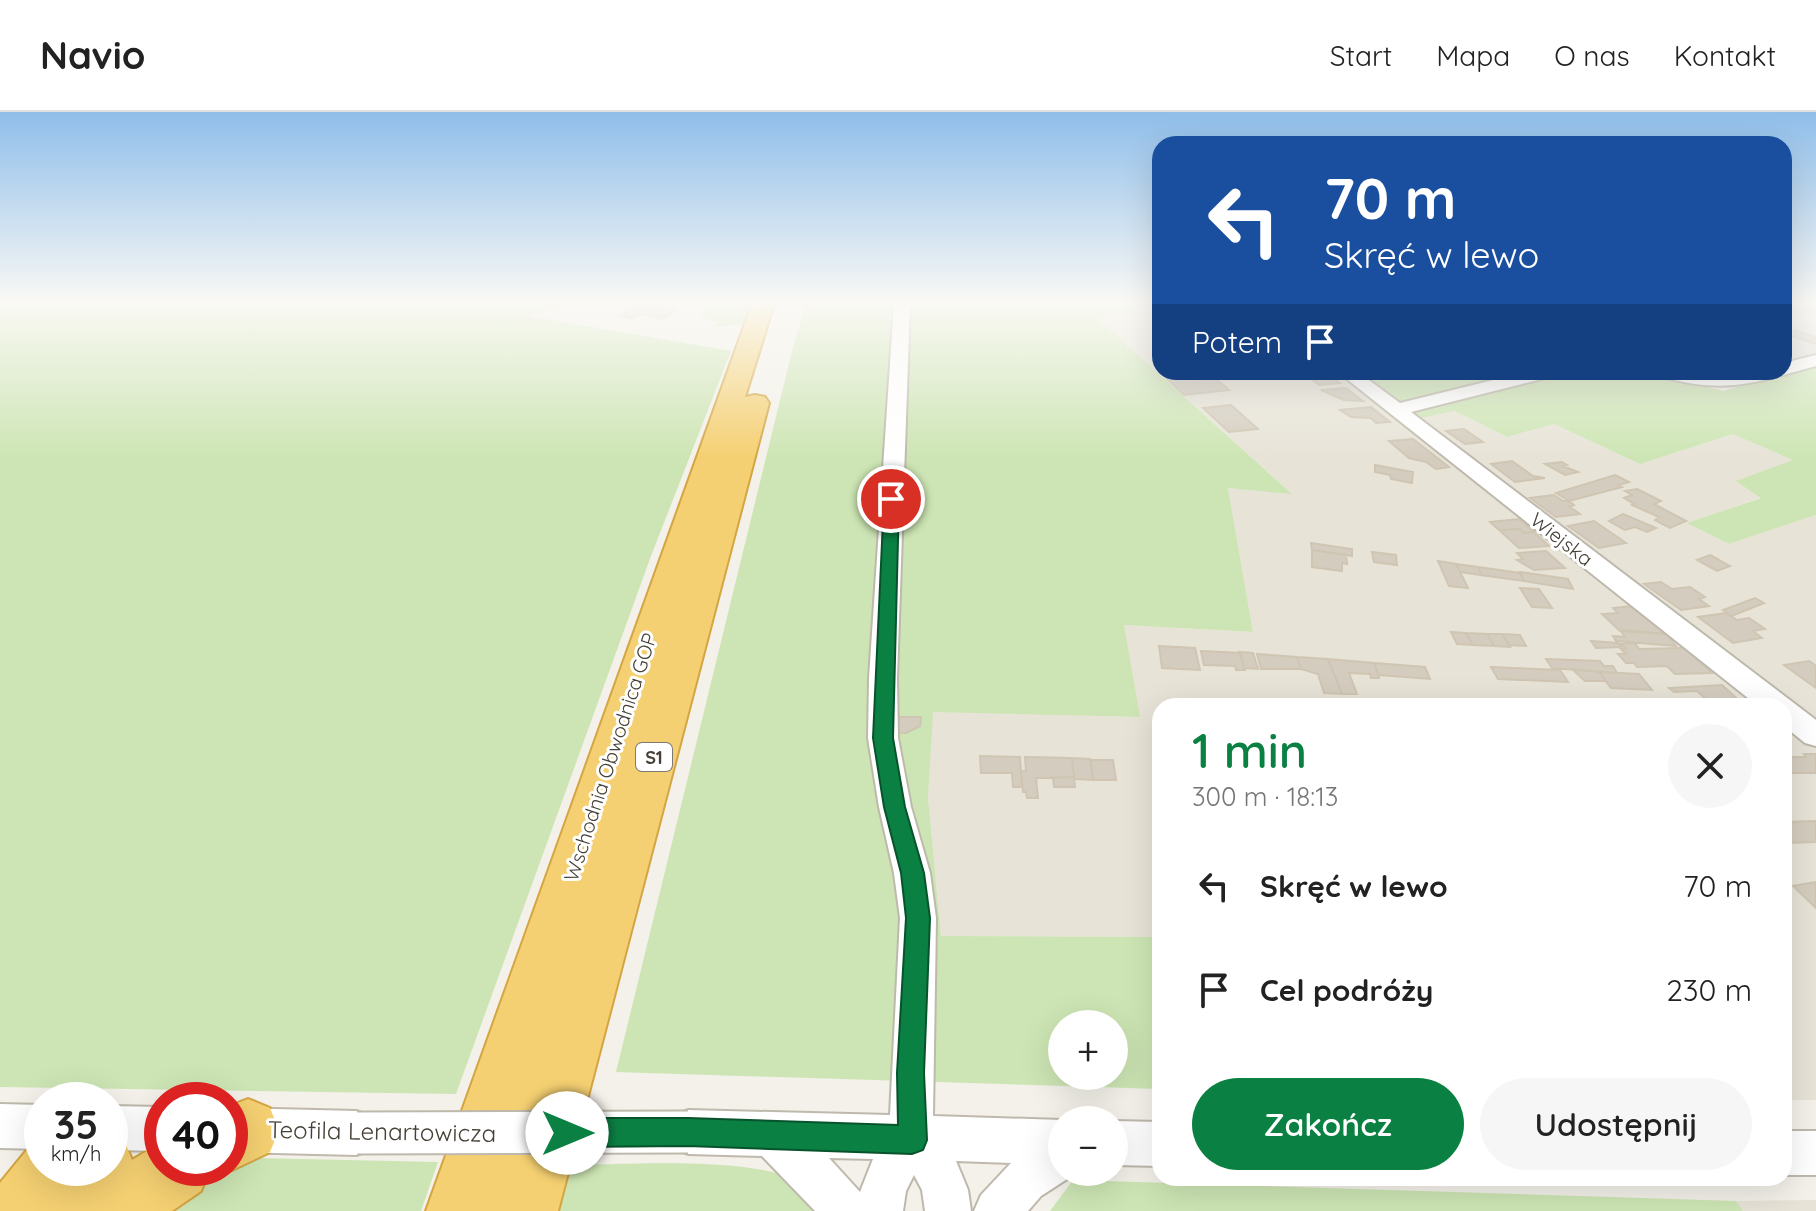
<!DOCTYPE html>
<html lang="pl">
<head>
<meta charset="utf-8">
<style>
  body { margin:0; font-family:Quicksand,sans-serif; background:#f6f6f6; color:#222; height:100vh; display:flex; flex-direction:column; font-size:30px; white-space:nowrap }
  * { box-sizing:border-box; margin:0 }
  p { font-size:26px; color:#767676 }
  .icon { flex:none; width:44px; height:44px; fill:none; stroke:currentColor; stroke-width:2; stroke-linecap:round; stroke-linejoin:round }
  .map { position:relative; flex:1; overflow:hidden }
  .sheet { position:absolute; left:1152px; top:586px; width:640px; height:488px; display:flex; flex-direction:column; background:#fff; border-radius:24px; box-shadow:0 8px 32px #0002 }
  .sheet>* { flex:none }
  .top-card { position:absolute; left:1152px; top:24px; width:640px; height:244px; border-radius:24px; box-shadow:0 8px 32px #0002; background:#1a4fa0; color:#fff; overflow:hidden }
  .buttons { position:absolute; left:1048px; top:898px; display:grid; gap:16px }
  .buttons a { display:grid; place-items:center; width:80px; height:80px; border-radius:50%; background:#fff; box-shadow:0 8px 32px #0002; font-size:40px }
  .speed { position:absolute; left:24px; top:970px; display:flex; gap:16px; font-size:40px; font-weight:700; text-align:center }
  .speed>* { display:grid; place-content:center; width:104px; height:104px; border-radius:50%; background:#fff; box-shadow:0 8px 32px #0002; line-height:1 }
  .speed small { font-size:20px; font-weight:400 }
  .speed .limit { border:12px solid #d22; background:#fff; color:#111 }
  .pin { position:absolute; display:grid; place-items:center; width:68px; height:68px; color:#fff; margin:-34px; border:4px solid #fff; border-radius:50%; box-shadow:0 2px 8px #0007 }
  .me { position:absolute; width:88px; margin:-44px; rotate:90deg; stroke-linejoin:round; filter:drop-shadow(0 0 6px #0008) }
  .turn { display:flex; align-items:center; gap:28px; height:168px; padding:0 40px; font-size:36px }
  .turn .icon { width:104px; height:104px; stroke-width:2.5 }
  .turn b { display:block; font-size:56px; line-height:68px }
  .then { display:flex; align-items:center; height:76px; padding:0 40px; background:#0003; gap:16px; font-size:30px }
  .round { display:grid; place-items:center; flex:none; width:84px; height:84px; border-radius:42px; background:#f6f6f6 }
  .headline { display:flex; align-items:center; justify-content:space-between; height:136px; padding:0 40px }
  h1 { font-size:48px; font-weight:600; line-height:60px; color:#0b8043 }
  .button { display:flex; gap:16px; margin-top:auto; padding:16px 40px }
  .button a { flex:1; height:92px; border-radius:48px; background:#0b8043; color:#fff; font-size:32px; font-weight:600; line-height:92px; text-align:center }
  .button a+a { background:#f6f6f6; color:#222 }
  ul { padding:0; list-style:none }
  li { display:flex; align-items:center; gap:24px; height:104px; padding:0 40px }
  li div { flex:1 }
  li b { display:block; font-size:30px }
  li em { font-style:normal }
  header { display:flex; align-items:center; gap:48px; box-sizing:border-box; height:112px; padding:0 40px; background:#fff; border-bottom:2px solid #e0e0e0 }
  header strong { font-size:38px }
  nav { display:flex; gap:44px; margin-inline-start:auto; font-size:28px }
  .map>svg:first-child { display:block }
  .residential { fill:#e7e3d7 }
  .industrial { fill:#e6e2dd }
  .green { fill:#cde5b4; fill-rule:evenodd }
  .building { fill:#d4cdbf; stroke:#cfc5b2; stroke-width:2 }
  .lines { fill:none; stroke-linecap:round; stroke-linejoin:round }
  .minor-casing { stroke:#beb9ac; stroke-width:4 }
  .highway-casing { stroke:#d4a542; stroke-width:4 }
  .minor { fill:#fff; fill-rule:evenodd }
  .highway { fill:#f5d072; fill-rule:evenodd }
  .minor-bridge-casing { stroke:#beb9ac; stroke-width:45; stroke-linecap:butt }
  .minor-bridge { stroke:#fff; stroke-width:41 }
  .route { fill:#0b8043; stroke:#07532c; stroke-width:2 }
  .labels { text-anchor:middle; dominant-baseline:central; stroke-width:6; stroke-linejoin:round; paint-order:stroke }
  .shield { fill:#fff; stroke:#7e7a73; stroke-width:2 }
  .shield-label { font-size:18px; font-weight:bold; fill:#464137 }
  .street-label { font-size:20px; fill:#464137; stroke:#fff }
  .near-street-label { font-size:24px; fill:#464137; stroke:#fff }
</style>
</head>
<body>
<header>
<strong>Navio</strong>
<nav><a>Start</a><a>Mapa</a><a>O nas</a><a>Kontakt</a></nav>
</header>
<div class="map">
<svg width="1816" height="1099" viewBox="0 0 1816 1099">
  <rect width="100%" height="100%" fill="#f3f1e9"/>
  <path class="residential" d="M 1128,192 L 1160,192 L 1160,260 L 1336,260 L 1762,594 L 1160,594 L 1160,825 L 941,824 L 928,685 L 932,599 L 1139,605 L 1124,513 L 1253,520 L 1228,376 L 1291,381 L 1095,204 L 1139,202 Z
    M 1454,299 L 1507,325 L 1554,312 L 1640,352 L 1733,322 L 1795,348 L 1737,369 L 1762,385 L 1688,411 L 1729,432 L 1816,403 L 1816,611 L 1418,307 Z
    M 1784,611 L 1816,636 L 1816,988 L 1784,988 Z
    M 1816,1088 L 1816,1099 L 1743,1099 L 1736,1089 Z"/>
  <path class="industrial" d="M 1784,192 L 1802,195 L 1816,192 L 1816,245 L 1784,253 Z"/>
  <path class="green" d="M 0,192 L 566,192 L 528,204 L 731,239 L 651,444 L 456,982 L 0,975 Z
    M 706,192 L 752,192 L 744,212 L 714,215 L 712,215 L 719,211 L 708,207 L 698,209 L 705,206 L 700,203 Z
    M 806,192 L 1128,192 L 1140,203 L 1096,205 L 1292,382 L 1228,376 L 1253,520 L 1124,513 L 1140,605 L 933,600 L 928,685 L 941,824 L 1160,825 L 1160,977 L 616,960 L 792,239 ZM 1062,912 L 1114,912 L 1114,964 L 1062,964 Z
    M 1816,252 L 1816,403 L 1729,432 L 1687,411 L 1761,386 L 1736,369 L 1793,348 L 1733,322 L 1640,352 L 1554,312 L 1507,325 L 1454,299 L 1418,307 L 1370,268 L 1405,260 L 1654,260 L 1723,279 Z
    M 256,1046 L 438,1050 L 421,1099 L 141,1099 L 210,1056 L 230,1056 Z
    M 567,1053 C 619,1053 767,1042 804,1074 C 811,1080 816,1091 822,1099 L 559,1099 Z
    M 1073,1068 L 1736,1089 L 1743,1099 L 1050,1099 Z"/>
  <path class="building" d="M 639,192 L 643,192 L 677,198 L 663,207 L 639,202 L 632,207 L 618,204 Z
    M 1795,218 L 1816,225 L 1816,232 L 1785,222 Z
    M 1160,260 L 1208,260 L 1229,278 L 1184,283 Z
    M 1327,261 L 1340,271 L 1319,273 L 1306,262 Z
    M 1346,276 L 1363,289 L 1344,288 L 1321,278 Z
    M 1231,293 L 1258,317 L 1229,320 L 1203,296 Z
    M 1371,295 L 1390,310 L 1376,311 L 1371,306 L 1351,305 L 1340,298 Z
    M 1464,317 L 1483,330 L 1465,332 L 1446,319 Z
    M 1413,327 L 1449,355 L 1436,357 L 1426,350 L 1409,346 L 1389,329 Z
    M 1512,349 L 1533,364 L 1545,366 L 1515,370 L 1491,352 Z
    M 1562,350 L 1567,353 L 1563,354 L 1578,360 L 1565,363 L 1545,352 Z
    M 1375,353 L 1413,360 L 1412,371 L 1391,367 L 1390,363 L 1375,360 Z
    M 1615,363 L 1629,370 L 1619,373 L 1622,375 L 1569,389 L 1556,381 Z
    M 1637,377 L 1661,389 L 1654,392 L 1686,409 L 1670,416 L 1655,408 L 1659,405 L 1632,393 L 1634,392 L 1624,386 L 1632,383 L 1625,379 Z
    M 1554,383 L 1563,389 L 1569,389 L 1574,393 L 1570,395 L 1580,402 L 1556,405 L 1530,386 Z
    M 1623,402 L 1656,416 L 1647,420 L 1635,415 L 1625,418 L 1609,409 Z
    M 1519,407 L 1534,420 L 1524,421 L 1520,417 L 1499,418 L 1490,410 Z
    M 1594,409 L 1626,431 L 1599,436 L 1568,414 Z
    M 1520,417 L 1524,421 L 1534,420 L 1549,434 L 1519,436 L 1499,418 Z
    M 1311,431 L 1352,437 L 1352,444 L 1312,438 Z
    M 1312,438 L 1346,443 L 1347,452 L 1342,451 L 1342,459 L 1312,455 Z
    M 1546,439 L 1565,456 L 1534,458 L 1517,448 L 1523,447 L 1517,441 Z
    M 1372,440 L 1396,443 L 1397,453 L 1374,450 Z
    M 1710,443 L 1730,454 L 1717,459 L 1697,448 Z
    M 1438,449 L 1456,452 L 1468,476 L 1449,474 Z
    M 1456,452 L 1478,455 L 1481,463 L 1460,460 Z
    M 1478,455 L 1520,461 L 1524,469 L 1481,463 Z
    M 1520,460 L 1568,467 L 1573,477 L 1524,469 Z
    M 1661,470 L 1672,477 L 1690,475 L 1705,485 L 1699,487 L 1709,494 L 1681,498 L 1644,472 Z
    M 1520,476 L 1539,477 L 1552,496 L 1532,495 Z
    M 1755,486 L 1764,491 L 1731,504 L 1723,498 Z
    M 1633,494 L 1667,522 L 1620,519 L 1602,502 L 1618,501 L 1613,496 Z
    M 1726,501 L 1737,508 L 1749,506 L 1765,517 L 1753,519 L 1762,526 L 1733,531 L 1698,505 Z
    M 1620,518 L 1667,522 L 1676,534 L 1616,529 L 1613,524 L 1625,525 Z
    M 1451,520 L 1466,521 L 1473,533 L 1457,532 Z
    M 1466,521 L 1487,522 L 1494,534 L 1473,533 Z
    M 1487,522 L 1502,522 L 1510,535 L 1494,534 Z
    M 1502,522 L 1520,523 L 1526,534 L 1509,533 Z
    M 1591,529 L 1618,531 L 1621,535 L 1596,536 Z
    M 1635,531 L 1639,537 L 1684,536 L 1712,561 L 1675,562 L 1667,554 L 1637,555 L 1634,551 L 1626,551 L 1618,542 L 1626,542 L 1621,537 L 1626,537 L 1621,532 Z
    M 1159,534 L 1195,536 L 1200,558 L 1162,556 Z
    M 1201,539 L 1240,541 L 1245,558 L 1236,558 L 1235,554 L 1204,553 Z
    M 1239,540 L 1253,541 L 1258,557 L 1244,556 Z
    M 1257,542 L 1297,545 L 1301,557 L 1261,557 Z
    M 1297,545 L 1328,547 L 1342,582 L 1324,581 L 1318,562 L 1301,557 Z
    M 1328,547 L 1374,551 L 1379,566 L 1371,566 L 1370,562 L 1349,561 L 1357,582 L 1342,582 Z
    M 1546,547 L 1600,549 L 1604,554 L 1613,554 L 1617,561 L 1552,556 Z
    M 1809,549 L 1816,554 L 1816,576 L 1784,553 Z
    M 1374,551 L 1425,555 L 1430,567 L 1379,563 Z
    M 1491,555 L 1560,558 L 1568,570 L 1498,567 Z
    M 1572,557 L 1599,560 L 1606,569 L 1585,569 Z
    M 1599,560 L 1639,562 L 1652,578 L 1611,576 Z
    M 1722,573 L 1745,594 L 1691,594 L 1686,589 L 1709,590 L 1697,579 L 1674,580 L 1669,576 Z
    M 889,605 L 921,605 L 920,614 L 906,621 L 890,620 Z
    M 1804,642 L 1816,642 L 1816,661 L 1784,661 L 1784,645 L 1806,645 Z
    M 980,644 L 1020,645 L 1022,675 L 1013,675 L 1012,661 L 981,661 Z
    M 1025,645 L 1072,646 L 1074,665 L 1036,666 L 1038,686 L 1027,686 L 1026,680 L 1023,680 L 1021,658 L 1026,659 Z
    M 1072,646 L 1090,647 L 1093,668 L 1074,667 L 1075,675 L 1054,675 L 1053,666 L 1074,665 Z
    M 1091,648 L 1113,648 L 1116,668 L 1093,668 Z
    M 1816,709 L 1816,730 L 1784,731 L 1784,710 Z
    M 1816,770 L 1816,796 L 1793,774 Z"/>
  <g class="lines">
    <defs>
      <path id="minor" d="M 894,192 L 910,192 L 897,566 L 898,626 L 911,695 L 930,761 L 936,806 L 933,1004 L 1062,1008 L 1062,1060 L 1078,1060 L 1041,1084 L 1028,1099 L 974,1099 L 981,1083 L 1011,1051 L 956,1049 L 968,1078 L 971,1099 L 925,1099 L 922,1078 L 914,1063 L 906,1079 L 903,1099 L 815,1099 L 762,1044 L 688,1042 L 672,1036 L 666,1020 L 672,1004 L 688,998 L 890,1003 L 900,806 L 894,761 L 879,695 L 868,626 L 869,566 ZM 829,1046 L 873,1047 L 860,1080 Z
        M 1816,243 L 1816,254 C 1753,271 1725,283 1659,264 L 1656,260 L 1718,265 L 1784,260 L 1784,251 Z
        M 1338,260 L 1358,260 L 1400,291 L 1526,260 L 1557,260 L 1554,264 L 1411,300 L 1816,608 L 1816,634 L 1805,631 L 1784,614 L 1784,594 L 1758,594 Z
        M 0,992 L 42,993 L 42,1037 L 0,1036 Z
        M 110,994 L 162,995 L 162,1039 L 110,1038 Z
        M 230,996 L 357,999 L 373,1005 L 379,1021 L 373,1037 L 357,1043 L 230,1040 Z
        M 1114,1009 L 1160,1010 L 1160,1054 L 1114,1053 Z
        M 1784,1019 L 1816,1019 L 1816,1063 L 1784,1063 Z"/>
      <path id="highway" d="M 752,192 L 774,192 L 745,285 L 755,283 L 765,285 L 769,291 L 558,1099 L 426,1099 Z
        M 248,987 L 270,996 L 279,1018 L 270,1040 L 230,1059 L 224,1056 L 230,1056 L 230,994 Z
        M 110,1027 L 126,1033 L 132,1048 L 162,1030 L 162,1056 L 210,1056 L 201,1079 L 172,1099 L 0,1099 L 0,1071 L 31,1033 L 42,1029 L 42,1056 L 110,1056 Z"/>
    </defs>
    <use href="#minor" class="minor-casing"/>
    <use href="#highway" class="highway-casing"/>
    <use href="#minor" class="minor"/>
    <use href="#highway" class="highway"/>
    <defs>
      <path id="minor-bridge" d="M 357,1021 L 688,1020"/>
    </defs>
    <use href="#minor-bridge" class="minor-bridge-casing"/>
    <use href="#minor-bridge" class="minor-bridge"/>
  </g>
  <linearGradient id="sky" x2="0" y2="1"><stop stop-color="#8fbeea"/><stop offset="0.55" stop-color="#faf9f5"/><stop offset="1" stop-color="#faf9f5" stop-opacity="0"/></linearGradient>
  <rect width="1816" height="346" fill="url(#sky)"/>
  <path class="route" d="M 891,382 L 899,387 L 893,626 L 905,695 L 924,761 L 930,806 L 924,961 L 927,1028 L 923,1038 L 912,1042 L 688,1034 L 567,1035 L 557,1031 L 553,1021 L 557,1010 L 567,1006 L 688,1006 L 898,1013 L 897,961 L 906,806 L 901,761 L 884,695 L 873,626 L 884,387 Z"/>
  <g class="labels">
    <rect class="shield" x="636" y="631" width="36" height="28" rx="6"/>
    <g class="shield-label">
      <text x="654" y="645">S1</text>
    </g>
    <g class="street-label">
      <text transform="translate(1562 427) rotate(38)">Wiejska</text>
      <text transform="translate(610 645) rotate(-72)">Wschodnia Obwodnica GOP</text>
    </g>
    <g class="near-street-label">
      <text transform="translate(382 1019) rotate(1)">Teofila Lenartowicza</text>
    </g>
  </g>
</svg>
<div class="buttons">
<a>+</a>
<a>−</a>
</div>
<div class="speed"><div>35<small>km/h</small></div><div class="limit">40</div></div>
<div class="pin" style="left:891px;top:387px;background:#d93025"><svg class="icon" aria-label="arrive" viewBox="0 0 24 24"><path d="M6 21V4h12l-3 4 3 4H6"/></svg></div>
<svg class="me" style="left:567px;top:1021px" viewBox="-20 -20 40 40"><circle r="19" fill="#fff"/><path d="M0-13L10 11 0 6-10 11z" fill="#0b8043"/></svg>
<div class="top-card">
<div class="turn"><svg class="icon" aria-label="left" viewBox="0 0 24 24"><path d="M17 20v-9H6M10 6l-5 5 5 5"/></svg><div><b>70 m</b>Skręć w lewo</div></div>
<div class="then">Potem<svg class="icon" aria-label="arrive" viewBox="0 0 24 24"><path d="M6 21V4h12l-3 4 3 4H6"/></svg></div>
</div>
<section class="sheet">
<div class="headline"><div><h1>1 min</h1><p>300 m · 18:13</p></div><a class="round"><svg class="icon" aria-label="close" viewBox="0 0 24 24"><path d="M6 6l12 12M18 6L6 18"/></svg></a></div>
<ul>
<li><svg class="icon" aria-label="left" viewBox="0 0 24 24"><path d="M17 20v-9H6M10 6l-5 5 5 5"/></svg><div><b>Skręć w lewo</b></div><em>70 m</em></li>
<li><svg class="icon" aria-label="arrive" viewBox="0 0 24 24"><path d="M6 21V4h12l-3 4 3 4H6"/></svg><div><b>Cel podróży</b></div><em>230 m</em></li>
</ul>
<div class="button"><a>Zakończ</a><a>Udostępnij</a></div>
</section>
</div>
</body>
</html>
